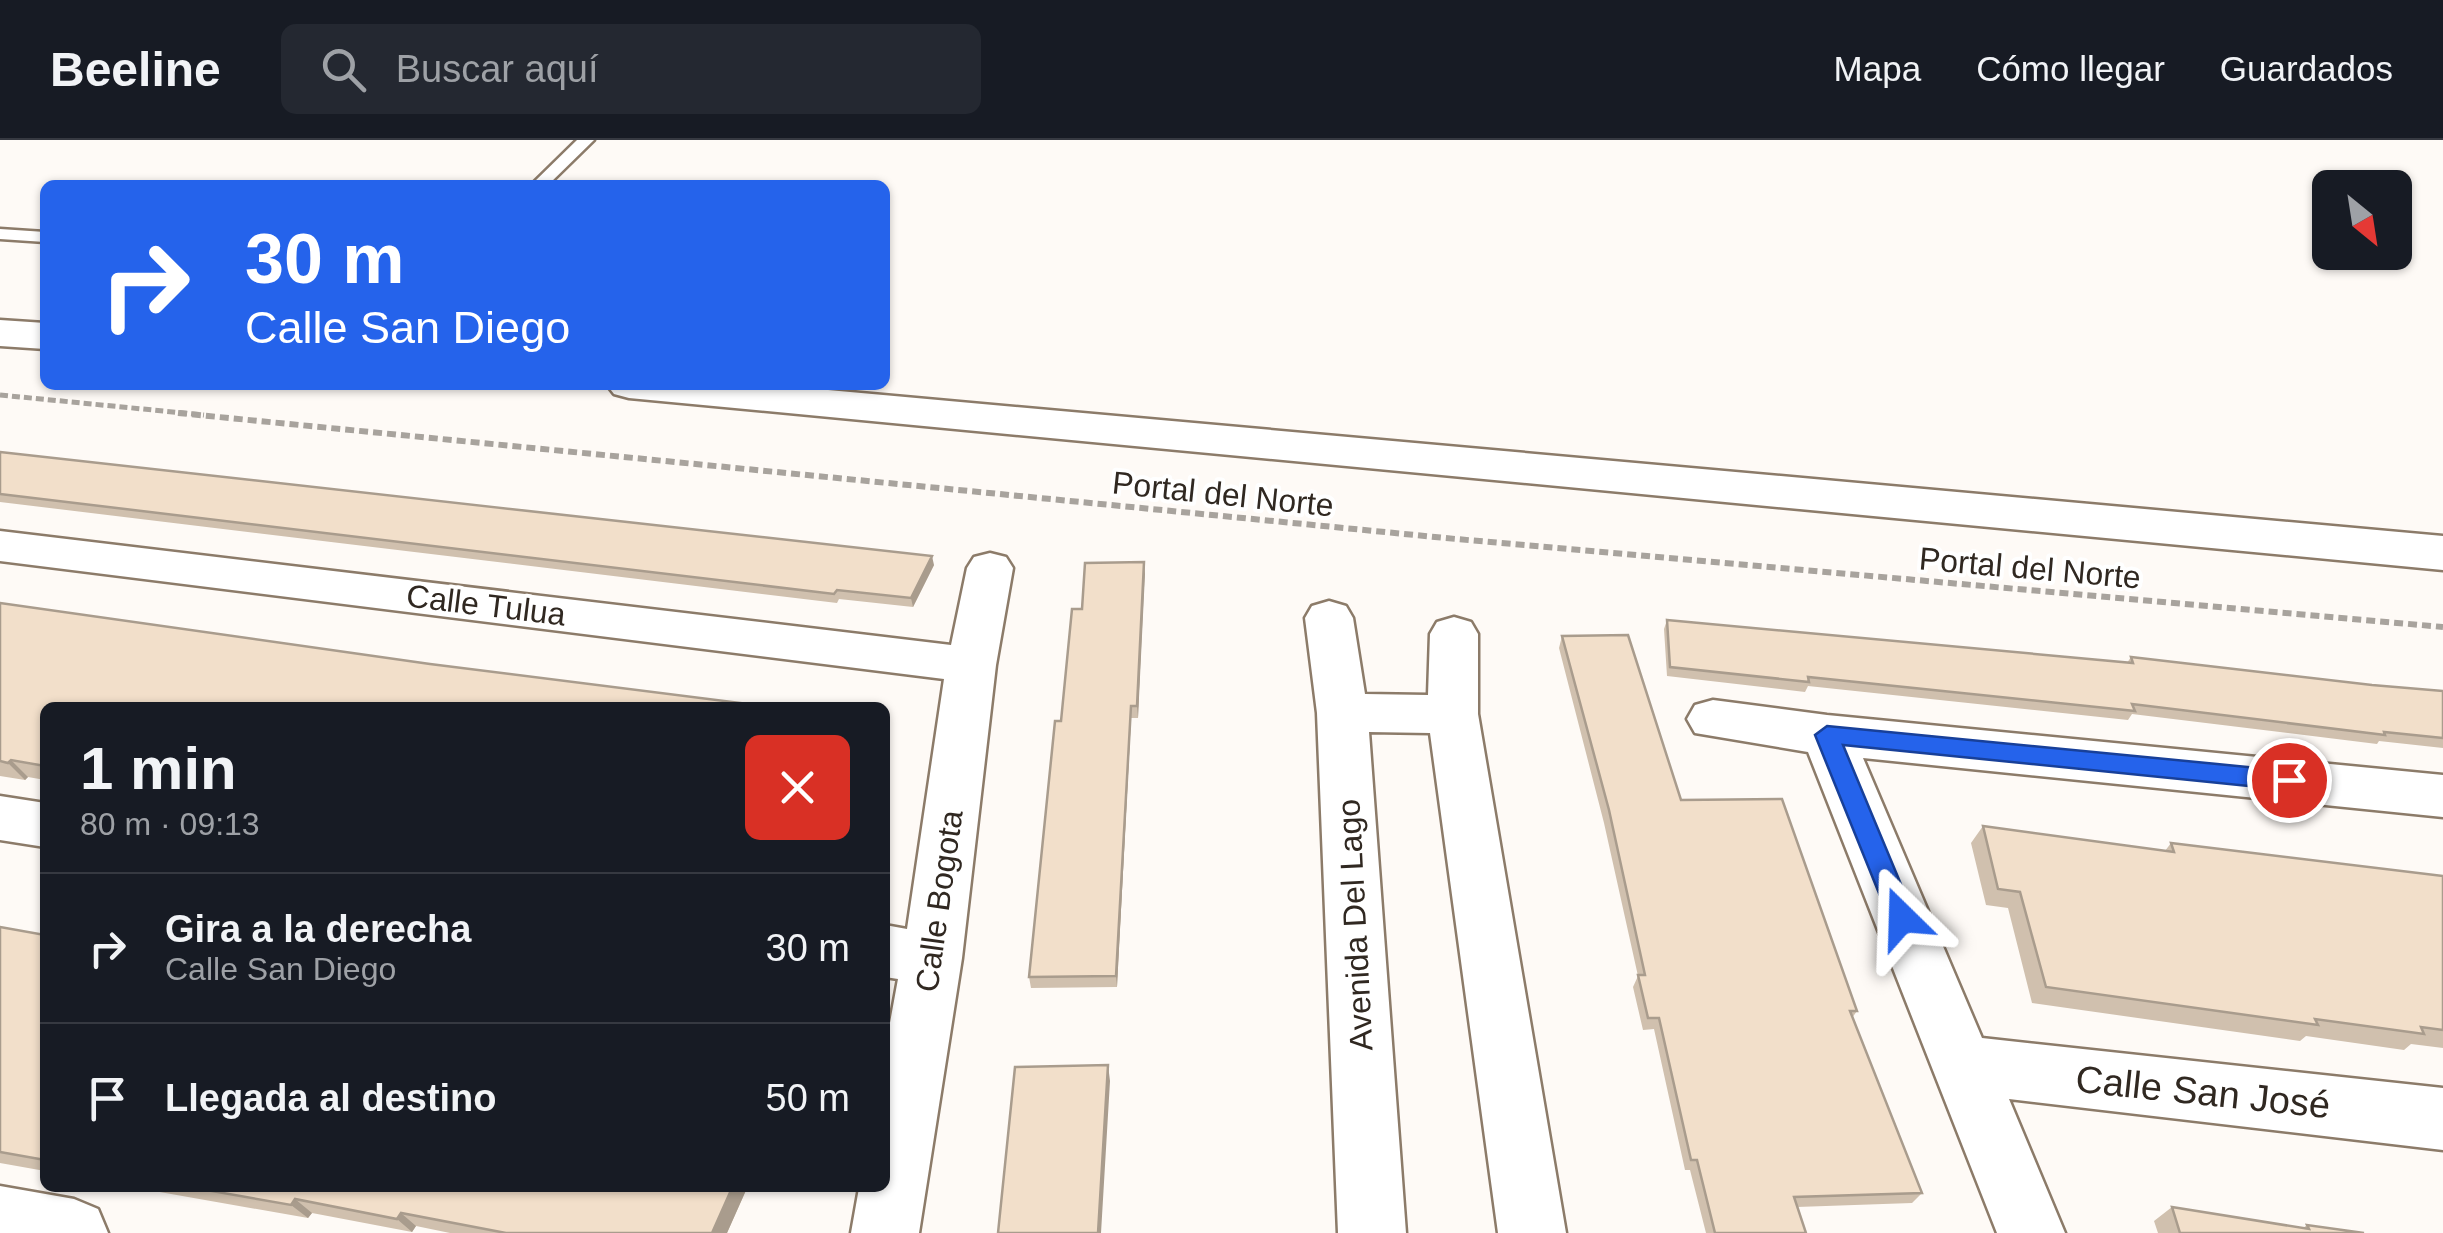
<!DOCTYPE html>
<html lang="es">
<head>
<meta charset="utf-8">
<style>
  body { margin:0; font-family:Arial,sans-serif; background:#242831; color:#f1f3f6; height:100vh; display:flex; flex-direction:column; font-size:38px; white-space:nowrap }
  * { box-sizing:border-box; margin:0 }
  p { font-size:32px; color:#9ea1a6 }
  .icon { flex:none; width:55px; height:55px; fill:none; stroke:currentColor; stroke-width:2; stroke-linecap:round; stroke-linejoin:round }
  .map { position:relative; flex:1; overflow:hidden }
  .side { position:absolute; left:40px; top:562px; width:850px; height:490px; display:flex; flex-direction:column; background:#171b24; border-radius:15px; box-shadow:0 2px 8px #0004 }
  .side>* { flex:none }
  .hud { position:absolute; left:40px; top:40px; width:850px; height:210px; border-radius:15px; box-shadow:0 2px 8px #0004; background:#2563eb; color:#fff; overflow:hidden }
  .needle { width:65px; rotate:150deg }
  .buttons { position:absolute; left:2312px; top:30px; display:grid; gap:20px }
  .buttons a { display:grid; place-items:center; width:100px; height:100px; border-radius:15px; background:#171b24; box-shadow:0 2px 8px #0004; font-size:50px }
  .pin { position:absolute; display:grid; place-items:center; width:85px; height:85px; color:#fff; margin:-42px; border:5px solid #fff; border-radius:50%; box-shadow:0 2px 10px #0007 }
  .me { position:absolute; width:110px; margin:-55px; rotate:338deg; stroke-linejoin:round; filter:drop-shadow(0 0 8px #0008) }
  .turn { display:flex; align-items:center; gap:35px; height:210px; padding:0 40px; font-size:45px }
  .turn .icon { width:130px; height:130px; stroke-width:2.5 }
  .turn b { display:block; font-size:70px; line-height:85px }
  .round { display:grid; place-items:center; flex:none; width:105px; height:105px; border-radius:15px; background:#242831 }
  .overview { display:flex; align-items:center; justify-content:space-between; height:170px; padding:0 40px }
  h1 { font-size:60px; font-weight:700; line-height:75px }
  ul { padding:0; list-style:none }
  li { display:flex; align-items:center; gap:30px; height:150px; padding:0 40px; border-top:2px solid #363941 }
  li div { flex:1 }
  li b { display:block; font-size:38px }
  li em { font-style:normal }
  header { display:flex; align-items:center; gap:60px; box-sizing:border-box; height:140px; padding:0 50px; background:#171b24; border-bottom:2px solid #363941 }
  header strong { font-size:48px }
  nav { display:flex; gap:55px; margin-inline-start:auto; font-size:35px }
  .search { width:700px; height:90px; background:#242831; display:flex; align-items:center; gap:25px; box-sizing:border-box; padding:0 35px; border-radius:15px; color:#9ea1a6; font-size:38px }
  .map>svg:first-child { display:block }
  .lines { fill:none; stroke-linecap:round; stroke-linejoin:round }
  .service-casing { stroke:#8c7b69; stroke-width:5 }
  .minor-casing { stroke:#8c7b69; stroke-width:5 }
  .tertiary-casing { stroke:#8c7b69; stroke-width:5 }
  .path-far1 { stroke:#a8a39d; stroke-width:5; stroke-dasharray:8 4; stroke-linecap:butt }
  .path { stroke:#a8a39d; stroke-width:6; stroke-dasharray:9 5; stroke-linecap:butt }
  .service { fill:#fff; fill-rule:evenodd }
  .minor { fill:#fff; fill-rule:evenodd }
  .tertiary { fill:#fff; fill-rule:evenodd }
  .wall { fill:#d0c0ae }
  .shaded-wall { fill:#a99c8d }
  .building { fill:#f2dfca; stroke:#a99c8d; stroke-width:2.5 }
  .route { fill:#2563eb; stroke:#184099; stroke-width:2.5 }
  .labels { text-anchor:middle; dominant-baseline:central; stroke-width:8; stroke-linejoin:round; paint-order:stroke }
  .street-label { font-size:32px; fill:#302821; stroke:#fff }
  .near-street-label { font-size:38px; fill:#302821; stroke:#fff }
</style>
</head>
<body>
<header>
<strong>Beeline</strong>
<div class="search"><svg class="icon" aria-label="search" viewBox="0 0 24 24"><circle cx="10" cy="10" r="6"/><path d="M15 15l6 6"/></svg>Buscar aquí</div>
<nav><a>Mapa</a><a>Cómo llegar</a><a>Guardados</a></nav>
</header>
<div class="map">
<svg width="2443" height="1093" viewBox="0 0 2443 1093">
  <rect width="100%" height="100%" fill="#fefaf6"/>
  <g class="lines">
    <defs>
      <path id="service" d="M 577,0 L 594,0 L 548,45 L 531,45 Z
        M 0,89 L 45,92 L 45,102 L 0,99 Z"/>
      <path id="minor" d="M 0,391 L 951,505 L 967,428 L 974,417 L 990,413 L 1006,417 L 1013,428 L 996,525 L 962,818 L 919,1093 L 851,1093 L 859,1048 L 885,1048 L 885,910 L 898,839 L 885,837 L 885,785 L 907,789 L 944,539 L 0,421 Z
        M 1329,461 L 1346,466 L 1353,478 L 1365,554 L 1428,555 L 1430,494 L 1437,482 L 1454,477 L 1471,482 L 1478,494 L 1478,574 L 1566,1093 L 1498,1093 L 1430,593 L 1369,592 L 1406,1093 L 1338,1093 L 1317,573 L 1305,478 L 1312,466 Z
        M 1713,560 L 1827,575 L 2443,635 L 2443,677 L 1863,618 L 1982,898 L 2443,948 L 2443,1010 L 2009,959 L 2065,1093 L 1997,1093 L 1808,612 L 1695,593 L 1687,579 L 1695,565 Z
        M 0,656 L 45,663 L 45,707 L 0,700 Z
        M 0,1046 L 74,1059 L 98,1069 L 108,1093 L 0,1093 Z"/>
      <path id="tertiary" d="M 0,180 L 45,183 L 45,209 L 0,206 Z
        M 607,245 L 773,245 L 2443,396 L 2443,430 L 629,258 L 614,254 Z"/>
    </defs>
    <use href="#service" class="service-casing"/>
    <use href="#minor" class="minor-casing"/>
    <use href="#tertiary" class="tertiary-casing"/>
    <path class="path-far1" d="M 0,255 L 204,275"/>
    <path class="path" d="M 178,273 L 1445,398 L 2443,487"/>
    <use href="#service" class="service"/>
    <use href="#minor" class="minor"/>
    <use href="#tertiary" class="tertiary"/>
  </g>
  <path class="wall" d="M 0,312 L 934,425 L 913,467 L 839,459 L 837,463 L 0,362 Z
    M 1144,422 L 1138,578 L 1131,578 L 1117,847 L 1031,848 L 1029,837 L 1061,581 L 1082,469 Z
    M 0,463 L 45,568 L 45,640 L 28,637 L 25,640 L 0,636 Z
    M 1667,480 L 2127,523 L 2131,517 L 2372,545 L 2443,551 L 2443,608 L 2379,601 L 2377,604 L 2132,574 L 2128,580 L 1808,546 L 1805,552 L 1667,536 L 1664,489 Z
    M 1562,496 L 1681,660 L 1857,871 L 1852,878 L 1922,1053 L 1912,1063 L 1797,1067 L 1806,1093 L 1706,1093 L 1690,1030 L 1685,1030 L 1654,889 L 1643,890 L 1633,847 L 1638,836 L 1604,683 L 1559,508 Z
    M 1983,686 L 2165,711 L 2171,703 L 2443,736 L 2443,908 L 2411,904 L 2404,910 L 2306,896 L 2300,901 L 2032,863 L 2008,768 L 1986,765 L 1971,703 Z
    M 0,787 L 45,795 L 45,1031 L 0,1023 Z
    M 137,1048 L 747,1048 L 727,1093 L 450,1093 L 416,1086 L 412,1092 L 312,1073 L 308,1078 Z
    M 2172,1067 L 2303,1088 L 2307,1085 L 2364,1093 L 2158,1093 L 2154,1081 Z"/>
  <path class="shaded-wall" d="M 932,416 L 934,425 L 913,467 L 911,458 Z
    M 1144,422 L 1145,434 L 1138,578 L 1137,566 Z
    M 1131,566 L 1131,578 L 1117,847 L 1116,836 Z
    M 11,620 L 28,637 L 25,640 L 8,623 Z
    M 1108,925 L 1110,941 L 1101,1093 L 1098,1093 Z
    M 732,1048 L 747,1048 L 727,1093 L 712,1093 Z
    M 295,1059 L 312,1073 L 308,1078 L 291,1065 Z
    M 401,1073 L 416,1086 L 412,1092 L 397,1079 Z"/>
  <path class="building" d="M 0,312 L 932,416 L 911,458 L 837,450 L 834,454 L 0,354 Z
    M 1144,422 L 1137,566 L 1131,566 L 1116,836 L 1029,837 L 1055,581 L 1061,581 L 1072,469 L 1082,469 L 1085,423 Z
    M 0,463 L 430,524 L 780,568 L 45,568 L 45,626 L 11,620 L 8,623 L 0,621 Z
    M 1667,480 L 2133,523 L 2131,517 L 2372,545 L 2443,551 L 2443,598 L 2384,592 L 2385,595 L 2132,564 L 2135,571 L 1808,537 L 1809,542 L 1670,527 Z
    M 1628,495 L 1681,660 L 1782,659 L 1857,871 L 1850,871 L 1922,1053 L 1794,1057 L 1806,1093 L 1715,1093 L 1697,1020 L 1691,1020 L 1659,878 L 1648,878 L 1638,835 L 1645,835 L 1609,670 L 1562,496 Z
    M 807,564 L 833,568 L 805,568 Z
    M 1983,686 L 2174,712 L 2171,703 L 2443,736 L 2443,890 L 2421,887 L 2424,894 L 2315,879 L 2318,885 L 2046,847 L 2020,752 L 1998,749 Z
    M 0,787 L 45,795 L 45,1020 L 0,1012 Z
    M 1108,925 L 1098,1093 L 998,1093 L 1015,927 Z
    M 195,1048 L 732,1048 L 712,1093 L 506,1093 L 401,1073 L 397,1079 L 295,1059 L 291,1065 Z
    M 2172,1067 L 2309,1089 L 2307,1085 L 2364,1093 L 2180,1093 Z"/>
  <path class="route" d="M 1827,586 L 2289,631 L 2298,634 L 2301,640 L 2298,647 L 2289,650 L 1843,605 L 1915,778 L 1911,786 L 1902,789 L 1893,786 L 1889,778 L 1815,595 Z"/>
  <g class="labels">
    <g class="street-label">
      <text transform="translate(1223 354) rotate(6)">Portal del Norte</text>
      <text transform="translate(2030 428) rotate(5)">Portal del Norte</text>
      <text transform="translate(486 465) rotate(7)">Calle Tulua</text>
      <text transform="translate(939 761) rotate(-82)">Calle Bogota</text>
      <text transform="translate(1355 785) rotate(-93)">Avenida Del Lago</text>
    </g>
    <g class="near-street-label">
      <text transform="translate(2203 952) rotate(6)">Calle San José</text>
    </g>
  </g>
</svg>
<div class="buttons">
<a><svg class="needle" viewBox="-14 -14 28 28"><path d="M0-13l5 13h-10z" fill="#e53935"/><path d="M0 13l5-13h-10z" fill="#9ea1a6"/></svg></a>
</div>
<div class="pin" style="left:2289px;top:640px;background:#d93025"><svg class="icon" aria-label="arrive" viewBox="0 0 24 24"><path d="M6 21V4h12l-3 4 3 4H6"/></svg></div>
<svg class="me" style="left:1902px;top:778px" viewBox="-20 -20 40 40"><path d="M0-17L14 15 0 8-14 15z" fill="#2563eb" stroke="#fff" stroke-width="4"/></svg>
<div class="hud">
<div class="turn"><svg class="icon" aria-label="right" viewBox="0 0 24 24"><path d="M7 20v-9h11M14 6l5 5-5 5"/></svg><div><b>30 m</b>Calle San Diego</div></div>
</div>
<section class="side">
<div class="overview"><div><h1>1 min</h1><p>80 m · 09:13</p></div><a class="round" style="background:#d93025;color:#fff"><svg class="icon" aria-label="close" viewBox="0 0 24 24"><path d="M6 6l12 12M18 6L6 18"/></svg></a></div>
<ul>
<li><svg class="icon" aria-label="right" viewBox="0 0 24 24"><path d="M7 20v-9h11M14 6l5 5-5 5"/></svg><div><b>Gira a la derecha</b><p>Calle San Diego</p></div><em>30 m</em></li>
<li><svg class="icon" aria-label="arrive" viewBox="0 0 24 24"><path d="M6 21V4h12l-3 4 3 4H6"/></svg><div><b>Llegada al destino</b></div><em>50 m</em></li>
</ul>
</section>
</div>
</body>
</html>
